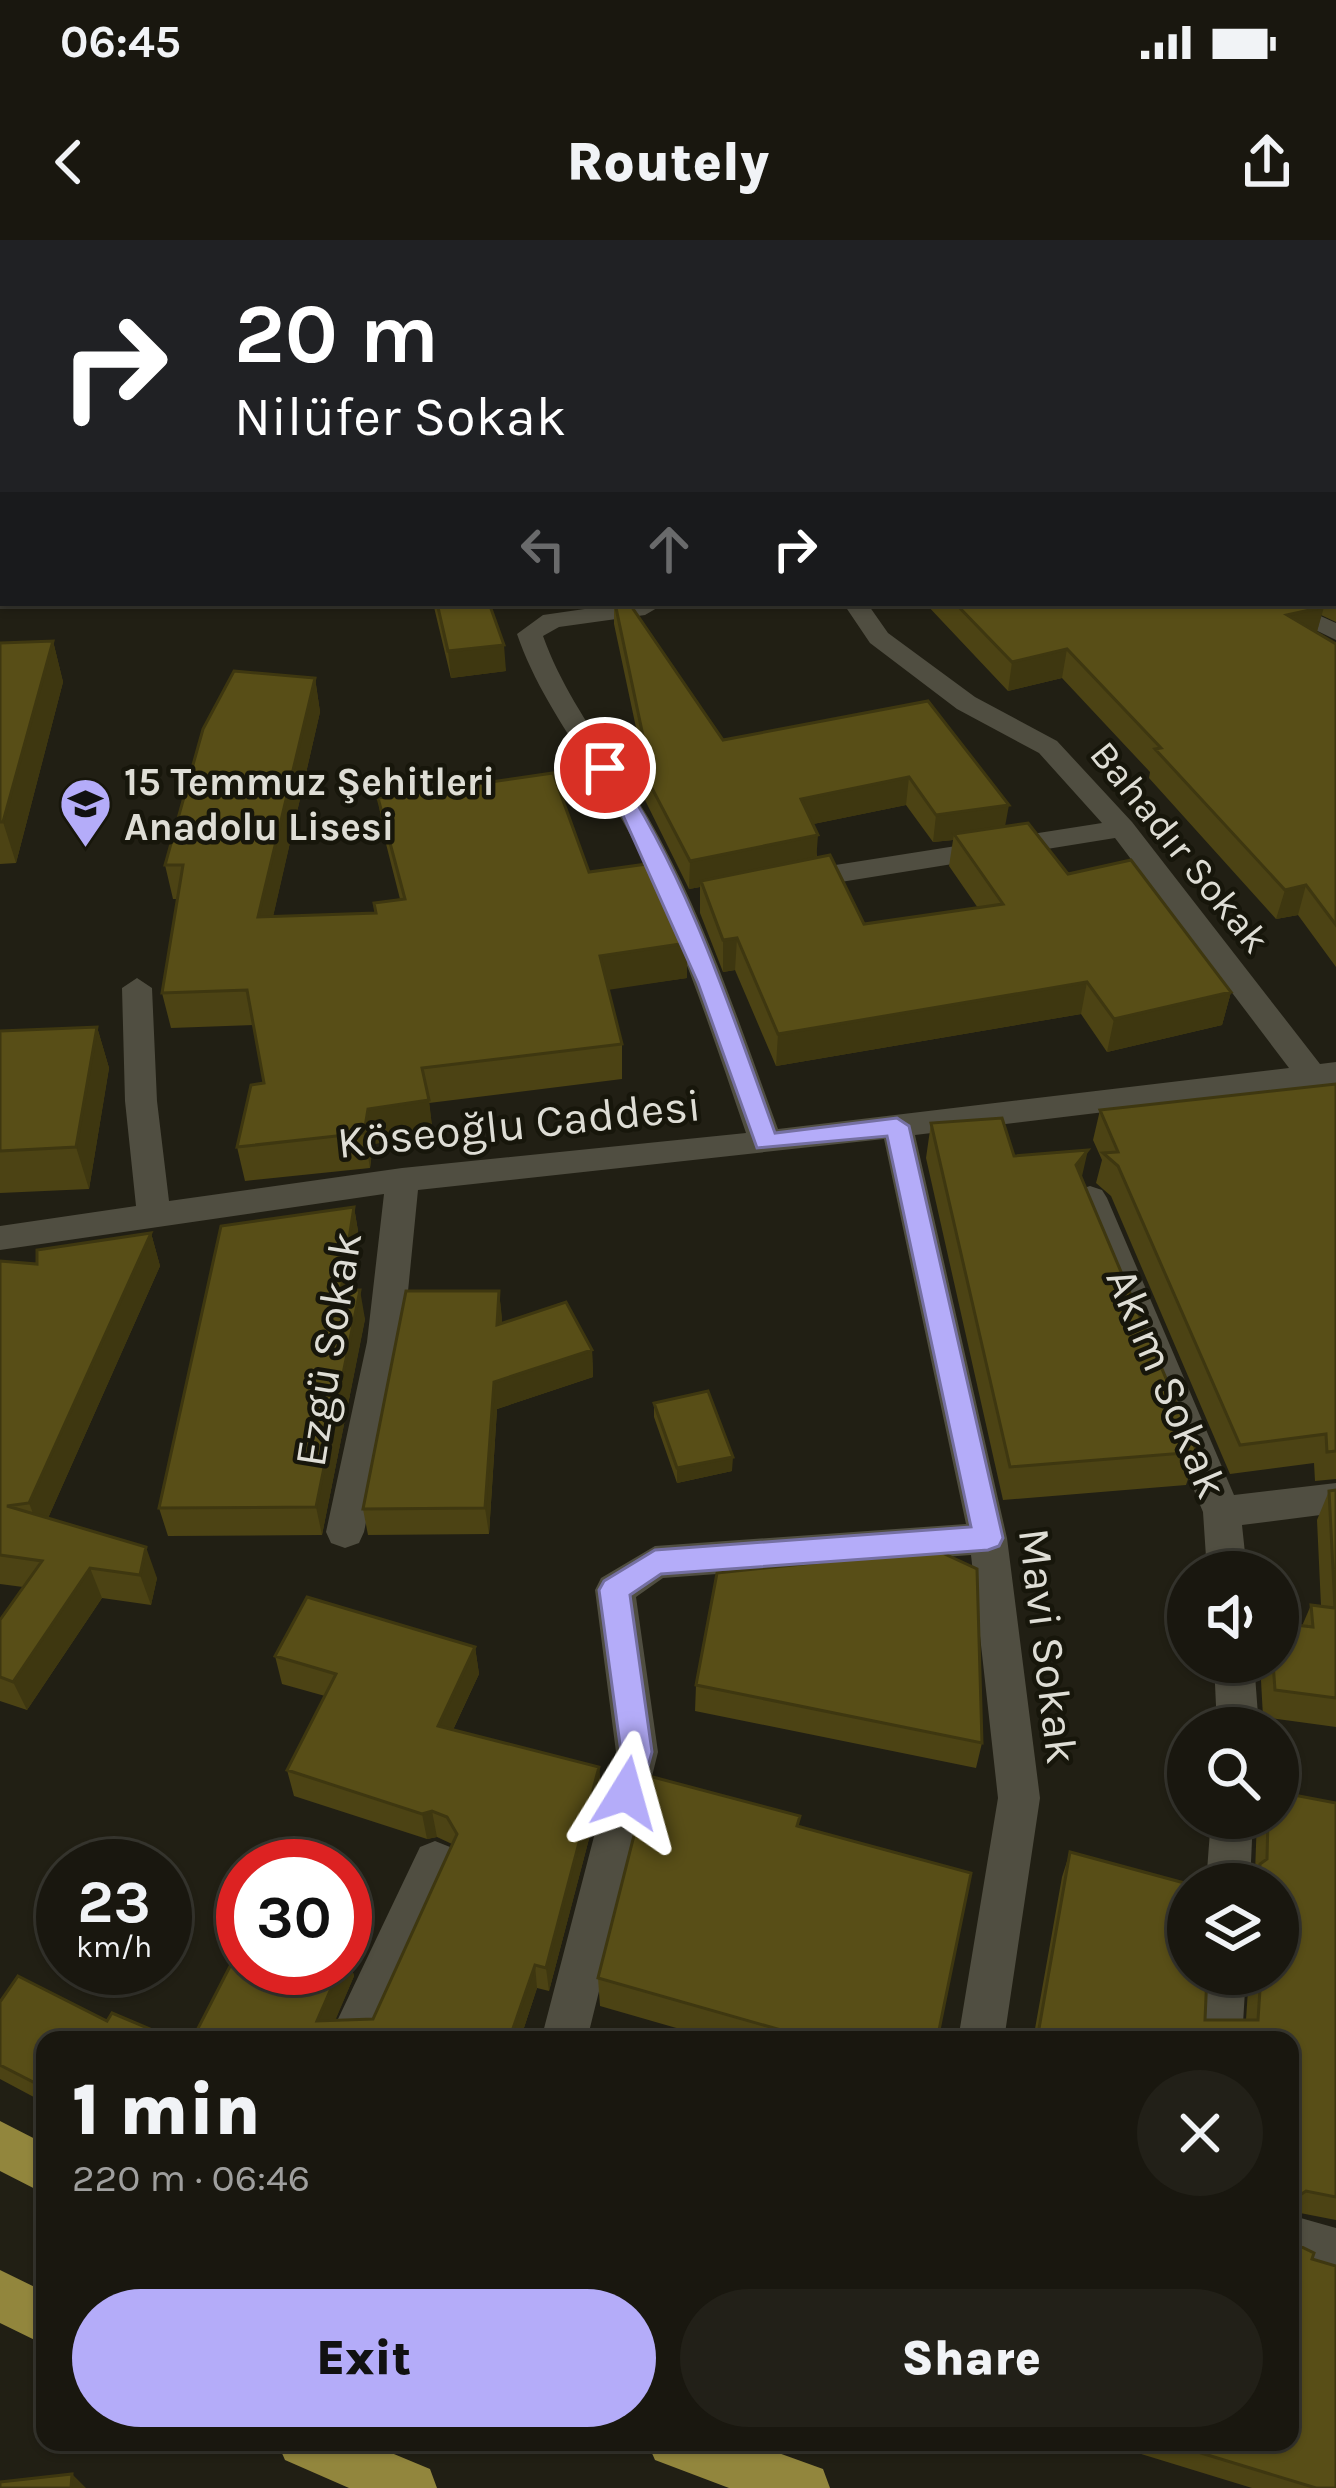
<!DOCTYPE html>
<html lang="en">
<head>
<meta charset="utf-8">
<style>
  body { margin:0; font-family:Karla,sans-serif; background:#222018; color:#f1f3f6; height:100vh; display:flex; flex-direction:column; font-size:45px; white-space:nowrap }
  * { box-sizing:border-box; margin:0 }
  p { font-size:39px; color:#9f9f9e }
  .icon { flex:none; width:66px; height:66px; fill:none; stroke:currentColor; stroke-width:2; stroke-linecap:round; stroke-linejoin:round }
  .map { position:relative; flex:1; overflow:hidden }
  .panel { position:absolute; left:36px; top:1791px; width:1263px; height:420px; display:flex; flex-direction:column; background:#19170f; border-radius:24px; box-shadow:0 3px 9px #0004,0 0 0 3px #37362f }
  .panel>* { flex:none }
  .guide { position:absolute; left:0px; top:0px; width:1338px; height:366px; box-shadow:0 3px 9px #0004,0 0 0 3px #37362f; background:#202124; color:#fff; overflow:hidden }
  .fabs { position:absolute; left:1167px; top:1311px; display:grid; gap:24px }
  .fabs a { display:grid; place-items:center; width:132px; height:132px; border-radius:50%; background:#19170f; box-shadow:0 3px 9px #0004,0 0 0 3px #37362f; font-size:60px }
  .speed { position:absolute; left:36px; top:1599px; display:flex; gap:24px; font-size:60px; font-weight:700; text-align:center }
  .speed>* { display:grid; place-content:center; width:156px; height:156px; border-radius:50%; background:#19170f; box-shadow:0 3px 9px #0004,0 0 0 3px #37362f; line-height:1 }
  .speed small { font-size:30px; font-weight:400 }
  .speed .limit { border:18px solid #d22; background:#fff; color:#111 }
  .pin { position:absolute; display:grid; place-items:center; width:102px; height:102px; color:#fff; margin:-51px; border:6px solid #fff; border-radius:50%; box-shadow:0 3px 12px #0007 }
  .me { position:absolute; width:132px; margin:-66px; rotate:8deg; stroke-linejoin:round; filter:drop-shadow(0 0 9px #0008) }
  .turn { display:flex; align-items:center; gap:42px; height:252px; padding:0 36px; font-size:54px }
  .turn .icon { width:156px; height:156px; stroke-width:2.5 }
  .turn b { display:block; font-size:84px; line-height:102px }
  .lanes { display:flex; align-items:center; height:114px; padding:0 36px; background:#0003; justify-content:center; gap:60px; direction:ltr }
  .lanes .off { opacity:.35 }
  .round { display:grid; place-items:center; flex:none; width:126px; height:126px; border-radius:63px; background:#222018 }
  .headline { display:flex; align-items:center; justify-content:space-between; height:204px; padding:0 36px }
  h1 { font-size:72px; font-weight:800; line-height:90px }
  .cta { display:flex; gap:24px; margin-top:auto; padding:24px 36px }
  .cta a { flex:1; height:138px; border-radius:72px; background:#b4acf9; color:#111; font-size:48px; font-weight:800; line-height:138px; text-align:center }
  .cta a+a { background:#222018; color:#f1f3f6 }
  .status { display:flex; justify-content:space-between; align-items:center; height:84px; padding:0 60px; background:#19170f; direction:ltr }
  .status svg { height:33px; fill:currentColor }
  header { display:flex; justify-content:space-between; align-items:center; height:156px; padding:0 36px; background:#19170f; font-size:54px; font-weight:800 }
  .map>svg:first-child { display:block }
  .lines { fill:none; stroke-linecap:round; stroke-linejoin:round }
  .stream { fill:#504290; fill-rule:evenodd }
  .minor { fill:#504e41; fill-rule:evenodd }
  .major { fill:#92863d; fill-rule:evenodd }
  .wall { fill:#4c4314; fill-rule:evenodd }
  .shaded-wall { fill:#3e3710 }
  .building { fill:#584e17; stroke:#3e3710; stroke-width:3 }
  .route { fill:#b4acf9; stroke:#7570a2; stroke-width:3 }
  .labels { text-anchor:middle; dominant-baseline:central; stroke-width:9; stroke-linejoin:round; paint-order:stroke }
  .far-poi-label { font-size:39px; font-weight:bold; fill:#deddd5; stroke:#17160b; text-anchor:start }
  .far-street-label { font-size:39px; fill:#deddd5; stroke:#17160b }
  .street-label { font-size:45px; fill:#deddd5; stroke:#17160b }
</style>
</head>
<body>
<div class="status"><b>06:45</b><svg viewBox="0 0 49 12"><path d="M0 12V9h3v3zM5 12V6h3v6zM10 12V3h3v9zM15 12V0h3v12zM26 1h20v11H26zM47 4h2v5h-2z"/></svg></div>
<header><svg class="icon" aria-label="back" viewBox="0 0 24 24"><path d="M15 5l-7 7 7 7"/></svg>Routely<svg class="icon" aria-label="share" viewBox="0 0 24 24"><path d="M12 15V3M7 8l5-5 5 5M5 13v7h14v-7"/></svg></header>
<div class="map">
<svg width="1336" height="2248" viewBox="0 0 1336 2248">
  <rect width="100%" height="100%" fill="#211f14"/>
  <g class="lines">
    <path class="stream" d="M 98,0 L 92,3 L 75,3 L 81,0 Z
      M 3,21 L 3,27 L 0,28 L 0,22 Z"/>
    <path class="minor" d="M 598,0 L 624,0 L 596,3 Z
      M 642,0 L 673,0 L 640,3 Z
      M 3,98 L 3,110 L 0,111 L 0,99 Z
      M 1335,253 L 1336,253 L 1336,267 L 1335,267 Z
      M 3,281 L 3,296 L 0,297 L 0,282 Z
      M 626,363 L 654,363 L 657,368 L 645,375 L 559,387 L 543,396 C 569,469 623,529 659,597 C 709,690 742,791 778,889 L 1289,828 L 1115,598 L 791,650 L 781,647 L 777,641 L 791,632 L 1102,583 L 1039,513 L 957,469 L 870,403 L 843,363 L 867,363 L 888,393 L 975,457 L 1057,501 L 1132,582 L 1320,824 L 1336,822 L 1336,844 L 915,895 L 1007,1298 L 1040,1558 L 1004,1800 L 958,1800 L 998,1558 L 971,1315 L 663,1338 L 636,1357 L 658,1512 L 587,1800 L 541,1800 L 616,1512 L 595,1350 L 601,1338 L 655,1306 L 966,1284 L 884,899 L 418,950 L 403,1102 L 364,1292 L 359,1303 L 345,1308 L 331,1303 L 326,1292 L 367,1102 L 384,954 L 0,1010 L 0,986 L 136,966 L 125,861 L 122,748 L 137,738 L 152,748 L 157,861 L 169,961 L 402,928 L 746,893 C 712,794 680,695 634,602 C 598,531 543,470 517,394 L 543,375 Z
      M 1260,363 L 1292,363 L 1336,383 L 1336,400 Z
      M 1090,946 L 1102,950 L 1107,958 L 1234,1255 L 1336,1243 L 1336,1273 L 1242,1285 L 1247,1332 L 1207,1332 L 1203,1272 L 1073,958 L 1078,950 Z
      M 1214,1422 L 1254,1422 L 1259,1488 L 1217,1488 Z
      M 1211,1578 L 1253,1578 L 1250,1644 L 1206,1644 Z
      M 435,1601 L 450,1607 L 457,1621 L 375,1800 L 328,1800 L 420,1607 Z
      M 1200,1734 L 1246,1734 L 1242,1800 L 1196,1800 Z
      M 1290,1975 L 1336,1988 L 1336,2038 L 1290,2025 Z"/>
    <path class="major" d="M 0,1881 L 45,1904 L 45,1954 L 0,1931 Z
      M 0,2030 L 45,2052 L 45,2105 L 0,2083 Z
      M 277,2202 L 365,2202 L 430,2229 L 437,2248 L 349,2248 L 285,2220 Z
      M 647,2202 L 748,2202 L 823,2229 L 830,2248 L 729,2248 L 655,2220 Z"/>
  </g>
  <path class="wall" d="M 1336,321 L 1336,382 L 1321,375 L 1317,392 L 1336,404 L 1336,727 L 1298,675 L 1276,679 L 1149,538 L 1150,532 L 1062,438 L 1008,451 L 925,363 L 1335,363 Z
    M 433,363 L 489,363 L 506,431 L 451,438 Z
    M 614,363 L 629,363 L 723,500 L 928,461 L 1005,586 L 1231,752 L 1222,785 L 1107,812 L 1081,774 L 776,826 L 735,730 L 723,732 L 700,673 L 700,647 L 689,649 L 644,558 L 643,531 L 645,530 L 614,384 ZM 906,565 L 933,602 L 953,600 L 949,626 L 978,668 L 864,684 L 817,617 L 813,584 Z
    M 53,401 L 63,442 L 16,623 L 0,624 L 0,403 Z
    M 315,438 L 320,472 L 273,676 L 375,673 L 374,663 L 400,659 L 383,592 L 378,558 L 589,632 L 687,703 L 687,738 L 608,749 L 622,804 L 622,839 L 429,863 L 433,895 L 373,904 L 370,928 L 245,941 L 237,907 L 264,843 L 254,785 L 171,788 L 162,753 L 178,659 L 173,659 L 165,625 Z
    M 97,787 L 109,828 L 89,949 L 0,953 L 0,791 Z
    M 1336,844 L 1336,1239 L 1315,1241 L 1314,1223 L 1230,1234 L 1111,956 L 1096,943 L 1102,920 L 1093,900 L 1100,870 Z
    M 931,883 L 1014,916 L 1081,938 L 1197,1212 L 1186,1245 L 1003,1260 L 926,918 Z
    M 354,967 L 359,997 L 351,1050 L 365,1079 L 322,1295 L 168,1296 L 159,1268 Z
    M 151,993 L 160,1026 L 48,1278 L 157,1338 L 151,1365 L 102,1358 L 27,1470 L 0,1461 L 0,1380 L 23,1347 L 0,1344 L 0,1021 L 37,1024 Z
    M 499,1051 L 502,1083 L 592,1110 L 593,1137 L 497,1169 L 489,1294 L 368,1295 L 363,1269 Z
    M 654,1163 L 732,1231 L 677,1243 L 654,1177 Z
    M 1336,1250 L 1336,1487 L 1263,1477 L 1260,1422 L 1278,1422 L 1302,1386 L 1311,1365 L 1321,1366 L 1317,1280 L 1329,1251 Z
    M 475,1407 L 479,1434 L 453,1490 L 599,1527 L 601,1553 L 549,1751 L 537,1748 L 520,1800 L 192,1800 L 347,1712 L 354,1736 L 335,1780 L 373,1779 L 452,1604 L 437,1597 L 427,1599 L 294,1556 L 287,1530 L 325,1456 L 282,1444 L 275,1416 Z
    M 696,1445 L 982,1503 L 976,1528 L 695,1471 Z
    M 1336,1563 L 1336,1980 L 1300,1973 L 1300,2006 L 1312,2019 L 1336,2248 L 1252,2248 L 1102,2202 L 1290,2202 L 1290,1800 L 1033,1800 L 1062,1637 L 1070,1612 L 1205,1780 L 1246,1780 L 1249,1734 L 1278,1734 L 1278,1644 L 1249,1644 L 1255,1633 L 1257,1578 L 1278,1578 Z
    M 799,1587 L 937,1800 L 718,1800 L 600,1766 L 598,1738 Z
    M 0,1762 L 107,1781 L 45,1800 L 45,1863 L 0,1839 Z"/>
  <path class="shaded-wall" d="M 3,246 L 3,272 L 0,274 L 0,248 Z
    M 1324,367 L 1316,395 L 1287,375 Z
    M 53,401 L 63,442 L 16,623 L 3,582 Z
    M 504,405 L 506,431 L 451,438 L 448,411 Z
    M 1067,409 L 1062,438 L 1008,451 L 1012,422 Z
    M 315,438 L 320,472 L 265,712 L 258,677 Z
    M 909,537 L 906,565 L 799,587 L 801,559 Z
    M 1009,565 L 1004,592 L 954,594 L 953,600 L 933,602 L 936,575 Z
    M 818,595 L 816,622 L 701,641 L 700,647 L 689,649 L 690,621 Z
    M 1306,645 L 1298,675 L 1276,679 L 1285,650 Z
    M 737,698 L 735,730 L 723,732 L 723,700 Z
    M 687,703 L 687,738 L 601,751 L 600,716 Z
    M 1087,742 L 1081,774 L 776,826 L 778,794 Z
    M 1231,752 L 1222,785 L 1107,812 L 1114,779 Z
    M 97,787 L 109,828 L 89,949 L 76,907 Z
    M 429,860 L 433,895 L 373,904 L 370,928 L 364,893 L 368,869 Z
    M 1088,910 L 1080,945 L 1076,925 Z
    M 354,967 L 359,997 L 346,1079 L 341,1050 Z
    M 151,993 L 160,1026 L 41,1294 L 29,1263 Z
    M 360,1050 L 365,1079 L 322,1295 L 316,1267 Z
    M 499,1051 L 502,1078 L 500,1112 L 497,1085 Z
    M 592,1110 L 593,1137 L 497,1169 L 489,1294 L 485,1268 L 494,1142 Z
    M 733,1217 L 732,1231 L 677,1243 L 677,1228 Z
    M 146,1307 L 157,1338 L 151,1365 L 140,1335 Z
    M 90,1328 L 102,1358 L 27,1470 L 13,1442 Z
    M 475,1407 L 479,1434 L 442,1513 L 438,1486 Z
    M 599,1527 L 601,1553 L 549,1751 L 546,1728 Z
    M 432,1571 L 437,1597 L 427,1599 L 422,1574 Z
    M 347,1712 L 354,1736 L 327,1800 L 317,1781 L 340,1728 L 345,1728 Z
    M 535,1725 L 537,1748 L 520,1800 L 509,1800 Z
    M 72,2234 L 86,2248 L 71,2248 Z"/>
  <path class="building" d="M 3,119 L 3,246 L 0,248 L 0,172 L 2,155 L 0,154 L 0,120 Z
    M 1335,321 L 1336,321 L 1336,365 L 1331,363 L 1335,363 Z
    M 437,363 L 489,363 L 504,405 L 448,411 Z
    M 615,363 L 629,363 L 723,500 L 928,461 L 1009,565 L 936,575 L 909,537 L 801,559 L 818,595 L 690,621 L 643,531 L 650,529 Z
    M 955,363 L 1315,363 L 1324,367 L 1287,375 L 1336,404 L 1336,685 L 1306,645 L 1285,650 L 1155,509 L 1161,508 L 1067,409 L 1012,422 Z
    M 53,401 L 3,582 L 0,582 L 0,403 Z
    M 234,431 L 315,438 L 258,677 L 376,673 L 374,663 L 405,659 L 378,558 L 553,533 L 589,632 L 654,623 L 687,703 L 600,716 L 622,804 L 422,828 L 429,860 L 368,869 L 364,893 L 237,907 L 251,845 L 264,843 L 247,750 L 162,753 L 183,625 L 165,625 L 203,489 Z
    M 1028,583 L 1068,634 L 1131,620 L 1231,752 L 1114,779 L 1087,742 L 778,794 L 737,698 L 723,700 L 701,641 L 830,615 L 864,684 L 1003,664 L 954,594 Z
    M 97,787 L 76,907 L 0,911 L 0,791 Z
    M 1336,844 L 1336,1211 L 1327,1212 L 1326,1194 L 1240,1205 L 1118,926 L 1103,913 L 1118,912 L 1100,870 Z
    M 1002,878 L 1014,916 L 1088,910 L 1076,925 L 1197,1212 L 1010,1227 L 931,883 Z
    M 354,967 L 341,1050 L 360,1050 L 316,1267 L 159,1268 L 221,986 Z
    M 151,993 L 29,1263 L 7,1266 L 146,1307 L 140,1335 L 90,1328 L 13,1442 L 0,1437 L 0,1380 L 42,1321 L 0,1315 L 0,1021 L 37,1024 L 37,1010 Z
    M 406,1051 L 499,1051 L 497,1085 L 566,1062 L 592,1110 L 494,1142 L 485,1268 L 363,1269 Z
    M 708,1151 L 733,1217 L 677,1228 L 654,1163 Z
    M 1336,1250 L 1336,1458 L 1275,1450 L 1273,1422 L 1278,1422 L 1278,1383 L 1313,1387 L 1311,1365 L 1335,1368 L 1329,1251 Z
    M 936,1310 L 977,1329 L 982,1503 L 696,1445 L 717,1333 Z
    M 307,1357 L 475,1407 L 438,1486 L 599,1527 L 546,1728 L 535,1725 L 509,1800 L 192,1800 L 243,1701 L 243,1728 L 340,1728 L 317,1781 L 373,1779 L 457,1594 L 447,1577 L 432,1571 L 422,1574 L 287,1530 L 336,1434 L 275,1416 Z
    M 649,1536 L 800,1576 L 797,1586 L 971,1633 L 937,1800 L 816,1800 L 598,1738 Z
    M 1278,1552 L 1336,1563 L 1336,1957 L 1306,1951 L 1300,1955 L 1300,2006 L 1314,2013 L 1312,2019 L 1336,2026 L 1336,2248 L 1316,2248 L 1165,2202 L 1290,2202 L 1290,1800 L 1037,1800 L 1070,1612 L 1188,1644 L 1188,1734 L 1207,1734 L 1205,1780 L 1258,1780 L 1261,1734 L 1278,1734 L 1278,1644 L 1258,1644 L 1260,1624 L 1267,1619 L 1268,1578 L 1278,1578 Z
    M 18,1736 L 107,1781 L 112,1773 L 176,1800 L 45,1800 L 45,1848 L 0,1825 L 0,1762 Z
    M 72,2234 L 71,2248 L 0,2248 L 0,2242 Z"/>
  <path class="route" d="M 605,522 L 612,524 C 687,634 730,768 775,893 L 897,878 L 909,886 L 1003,1298 L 999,1306 L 988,1310 L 661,1334 L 630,1355 L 652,1512 L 638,1563 L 626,1568 L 615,1563 L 610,1553 L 621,1512 L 599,1350 L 604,1341 L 655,1310 L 971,1287 L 887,896 L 757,908 L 698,743 L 617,562 L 595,528 Z"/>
  <defs>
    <symbol id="school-pin" viewBox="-11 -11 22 30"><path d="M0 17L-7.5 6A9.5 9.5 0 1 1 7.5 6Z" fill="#b4acf9" stroke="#17160b"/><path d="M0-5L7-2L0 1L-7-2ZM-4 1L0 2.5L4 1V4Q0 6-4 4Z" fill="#111"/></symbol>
  </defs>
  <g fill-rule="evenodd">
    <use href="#school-pin" x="56" y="534" width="59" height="81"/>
  </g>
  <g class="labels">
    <g class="far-poi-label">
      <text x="124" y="542">15 Temmuz Şehitleri<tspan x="124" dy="45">Anadolu Lisesi</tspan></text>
    </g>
    <g class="far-street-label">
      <text transform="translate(1180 607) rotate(51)">Bahadır Sokak</text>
    </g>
    <g class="street-label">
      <text transform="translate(519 884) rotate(-6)">Köseoğlu Caddesi</text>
      <text transform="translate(328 1109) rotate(-81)">Ezgü Sokak</text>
      <text transform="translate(1167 1143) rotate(67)">Akım Sokak</text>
      <text transform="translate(1048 1406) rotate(83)">Mavi Sokak</text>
    </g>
  </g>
</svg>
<div class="fabs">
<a><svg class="icon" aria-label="sound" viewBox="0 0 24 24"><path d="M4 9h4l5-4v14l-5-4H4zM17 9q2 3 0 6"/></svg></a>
<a><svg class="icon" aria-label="search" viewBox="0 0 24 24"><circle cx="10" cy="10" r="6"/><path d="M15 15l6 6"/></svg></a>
<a><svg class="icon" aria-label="layers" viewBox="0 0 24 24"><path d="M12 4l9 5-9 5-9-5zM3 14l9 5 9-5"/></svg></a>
</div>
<div class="speed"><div>23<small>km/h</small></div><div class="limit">30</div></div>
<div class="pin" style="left:605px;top:528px;background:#d93025"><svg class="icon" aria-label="arrive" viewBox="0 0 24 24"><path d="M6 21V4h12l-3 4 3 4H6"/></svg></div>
<svg class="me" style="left:626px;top:1553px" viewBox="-20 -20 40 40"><path d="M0-17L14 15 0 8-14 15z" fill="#b4acf9" stroke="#fff" stroke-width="4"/></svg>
<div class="guide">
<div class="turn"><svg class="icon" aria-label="right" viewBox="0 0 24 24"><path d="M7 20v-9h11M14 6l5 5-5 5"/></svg><div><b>20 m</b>Nilüfer Sokak</div></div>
<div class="lanes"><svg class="icon off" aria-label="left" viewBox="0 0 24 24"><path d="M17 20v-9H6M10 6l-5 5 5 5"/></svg><svg class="icon off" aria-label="ahead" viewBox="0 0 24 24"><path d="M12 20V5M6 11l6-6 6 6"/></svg><svg class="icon" aria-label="right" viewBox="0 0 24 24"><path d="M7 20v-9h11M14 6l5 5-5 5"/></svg></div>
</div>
<section class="panel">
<div class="headline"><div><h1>1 min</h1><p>220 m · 06:46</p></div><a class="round"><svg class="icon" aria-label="close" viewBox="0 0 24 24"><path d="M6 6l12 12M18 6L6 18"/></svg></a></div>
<div class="cta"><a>Exit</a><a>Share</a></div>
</section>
</div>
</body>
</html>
